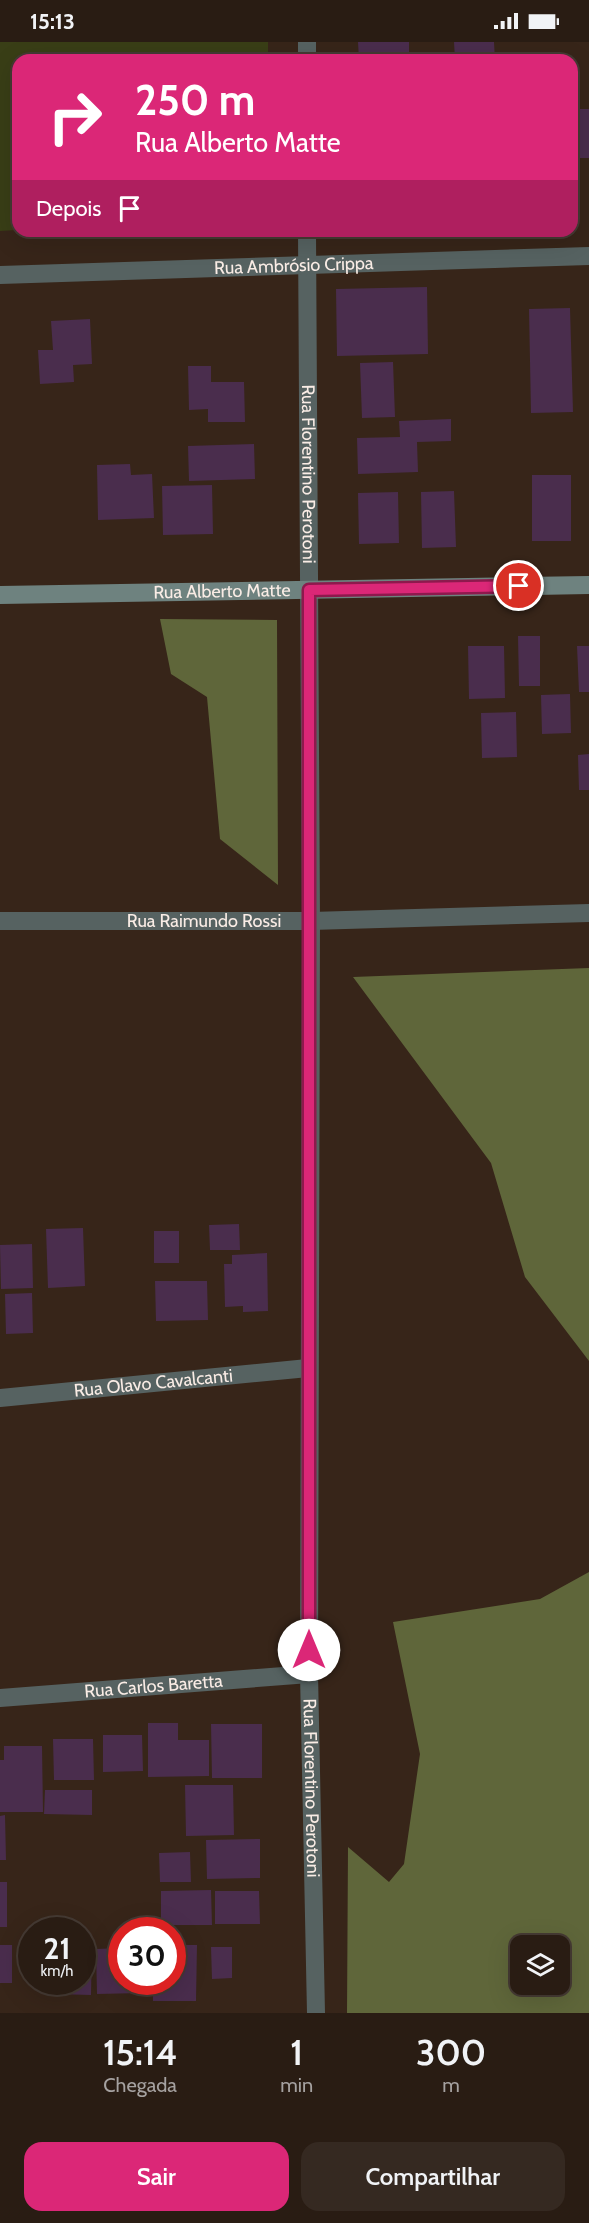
<!DOCTYPE html>
<html lang="pt">
<head>
<meta charset="utf-8">
<style>
  body { margin:0; font-family:Cabin,sans-serif; background:#352921; color:#f1f3f6; height:100vh; display:flex; flex-direction:column; font-size:22px; white-space:nowrap }
  * { box-sizing:border-box; margin:0 }
  p { font-size:20px; color:#a5a1a0 }
  .icon { flex:none; width:33px; height:33px; fill:none; stroke:currentColor; stroke-width:2; stroke-linecap:round; stroke-linejoin:round }
  .map { position:relative; height:1971px; overflow:hidden }
  .panel { display:flex; flex-direction:column; background:#291c13; flex:1 }
  .panel>* { flex:none }
  .banner { position:absolute; left:12px; top:12px; width:566px; height:183px; border-radius:18px; box-shadow:0 6px 24px #0002,0 0 0 2px #453a33; background:#db2777; color:#fff; overflow:hidden }
  .tools { position:absolute; left:510px; top:1893px; display:grid; gap:12px }
  .tools a { display:grid; place-items:center; width:60px; height:60px; border-radius:12px; background:#291c13; box-shadow:0 6px 24px #0002,0 0 0 2px #453a33; font-size:30px }
  .speed { position:absolute; left:18px; top:1875px; display:flex; gap:12px; font-size:30px; font-weight:700; text-align:center }
  .speed>* { display:grid; place-content:center; width:78px; height:78px; border-radius:50%; background:#291c13; box-shadow:0 6px 24px #0002,0 0 0 2px #453a33; line-height:1 }
  .speed small { font-size:15px; font-weight:400 }
  .speed .limit { border:9px solid #d22; background:#fff; color:#111 }
  .pin { position:absolute; display:grid; place-items:center; width:51px; height:51px; color:#fff; margin:-26px; border:3px solid #fff; border-radius:50%; box-shadow:0 2px 6px #0007 }
  .me { position:absolute; width:66px; margin:-33px; rotate:0deg; stroke-linejoin:round; filter:drop-shadow(0 0 4px #0008) }
  .turn { display:flex; align-items:center; gap:21px; height:126px; padding:0 24px; font-size:27px }
  .turn .icon { width:78px; height:78px; stroke-width:2.5 }
  .turn b { display:block; font-size:42px; line-height:51px }
  .then { display:flex; align-items:center; height:57px; padding:0 24px; background:#0003; gap:12px; font-size:22px }
  .eta { display:flex; justify-content:space-evenly; align-items:center; height:102px; text-align:center }
  .eta b { font-size:36px; font-weight:600; line-height:42px }
  .primary-button { display:flex; gap:12px; margin-top:auto; padding:12px 24px }
  .primary-button a { flex:1; height:69px; border-radius:18px; background:#db2777; color:#fff; font-size:24px; font-weight:600; line-height:69px; text-align:center }
  .primary-button a+a { background:#352921; color:#f1f3f6 }
  .status { display:flex; justify-content:space-between; align-items:center; height:42px; padding:0 30px; background:#291c13; direction:ltr }
  .status svg { height:16px; fill:currentColor }
  .map>svg:first-child { display:block }
  .green { fill:#393e16 }
  .forest { fill:#5f663a; fill-rule:evenodd }
  .building { fill:#4a2d4d }
  .lines { fill:none; stroke-linecap:round; stroke-linejoin:round }
  .street { stroke:#566261; stroke-width:18 }
  .secondary { stroke:#6e827f; stroke-width:18 }
  .route-casing { stroke:#8e194d; stroke-width:15 }
  .route { stroke:#db2777; stroke-width:10 }
  .labels { text-anchor:middle; dominant-baseline:central; stroke-width:6; stroke-linejoin:round; paint-order:stroke }
  .street-label { font-size:18px; fill:#f9ece5; stroke:#372519 }
</style>
</head>
<body>
<div class="status"><b>15:13</b><svg viewBox="0 0 49 12"><path d="M0 12V9h3v3zM5 12V6h3v6zM10 12V3h3v9zM15 12V0h3v12zM26 1h20v11H26zM47 4h2v5h-2z"/></svg></div>
<div class="map">
<svg width="589" height="1971" viewBox="0 0 589 1971">
  <rect width="100%" height="100%" fill="#372519"/>
  <path class="green" d="M 0,0 L 268,0 L 268,18 L 18,18 L 18,188 L 0,189 Z"/>
  <path class="forest" d="M 160,577 L 277,578 L 278,843 L 220,797 L 207,655 L 171,632 Z
    M 589,926 L 589,1319 L 525,1235 L 491,1121 L 353,935 Z
    M 589,1530 L 589,1971 L 347,1971 L 348,1805 L 389,1840 L 404,1822 L 420,1712 L 393,1580 L 540,1557 ZM 520,1904 L 560,1904 L 560,1942 L 520,1942 Z"/>
  <path class="building" d="M 358,0 L 409,0 L 409,18 L 359,18 Z
    M 454,0 L 494,0 L 495,18 L 455,18 Z
    M 573,67 L 589,67 L 589,116 L 574,116 Z
    M 427,245 L 428,312 L 337,314 L 336,247 Z
    M 570,266 L 573,370 L 531,371 L 529,267 Z
    M 90,277 L 92,322 L 73,323 L 74,340 L 40,342 L 38,308 L 53,308 L 51,279 Z
    M 393,320 L 395,375 L 362,376 L 360,321 Z
    M 188,324 L 211,324 L 211,340 L 244,340 L 245,380 L 208,380 L 208,367 L 189,368 Z
    M 451,377 L 451,399 L 417,400 L 418,430 L 358,432 L 357,396 L 400,395 L 399,379 Z
    M 254,402 L 255,437 L 189,439 L 188,404 Z
    M 130,422 L 131,433 L 152,432 L 154,476 L 98,478 L 97,423 Z
    M 532,433 L 571,433 L 571,499 L 532,499 Z
    M 212,443 L 213,492 L 163,493 L 162,444 Z
    M 454,449 L 456,505 L 422,506 L 421,450 Z
    M 398,450 L 399,501 L 359,502 L 358,451 Z
    M 518,594 L 540,594 L 540,644 L 519,644 Z
    M 468,604 L 504,604 L 505,656 L 469,657 Z
    M 577,604 L 589,604 L 589,650 L 579,650 Z
    M 570,652 L 571,691 L 542,692 L 541,653 Z
    M 516,670 L 517,715 L 482,716 L 481,671 Z
    M 589,712 L 589,748 L 579,748 L 578,713 Z
    M 239,1182 L 240,1208 L 210,1208 L 209,1183 Z
    M 83,1186 L 85,1244 L 48,1246 L 46,1187 Z
    M 154,1189 L 179,1189 L 179,1221 L 154,1221 Z
    M 32,1202 L 33,1246 L 1,1247 L 0,1203 Z
    M 267,1211 L 268,1269 L 243,1270 L 243,1264 L 225,1265 L 224,1222 L 232,1222 L 232,1213 Z
    M 155,1239 L 207,1239 L 208,1278 L 156,1279 Z
    M 32,1251 L 33,1291 L 6,1292 L 5,1252 Z
    M 148,1681 L 178,1681 L 178,1698 L 209,1698 L 209,1734 L 148,1735 Z
    M 211,1682 L 262,1682 L 262,1736 L 212,1736 Z
    M 103,1693 L 142,1693 L 143,1729 L 103,1730 Z
    M 53,1697 L 93,1697 L 94,1738 L 54,1738 Z
    M 4,1704 L 42,1704 L 43,1770 L 0,1770 L 0,1718 L 4,1718 Z
    M 185,1743 L 233,1743 L 234,1793 L 186,1794 Z
    M 45,1748 L 92,1748 L 92,1773 L 44,1772 Z
    M 5,1773 L 6,1818 L 0,1818 L 0,1774 Z
    M 260,1797 L 260,1836 L 207,1837 L 206,1798 Z
    M 190,1810 L 191,1840 L 160,1840 L 159,1811 Z
    M 0,1840 L 7,1840 L 7,1885 L 0,1885 Z
    M 211,1848 L 212,1883 L 161,1883 L 161,1849 Z
    M 215,1849 L 259,1849 L 260,1882 L 215,1882 Z
    M 82,1900 L 92,1900 L 91,1953 L 55,1952 L 55,1940 L 82,1940 Z
    M 0,1903 L 12,1903 L 12,1941 L 0,1941 Z
    M 172,1903 L 197,1903 L 196,1959 L 153,1959 L 153,1940 L 172,1940 Z
    M 211,1905 L 232,1905 L 232,1936 L 212,1937 Z
    M 122,1906 L 122,1940 L 142,1940 L 142,1951 L 97,1952 L 96,1907 Z"/>
  <g class="lines">
    <g class="street">
      <path d="M 307,0 L 307,18"/>
      <path id="s1" d="M 307,189 L 311,879 L 309,1632 L 316,1971"/>
      <path id="s2" d="M 0,233 L 589,214"/>
      <path id="s3" d="M 0,879 L 311,879 L 589,871"/>
      <path id="s4" d="M 0,1356 L 308,1326"/>
      <path id="s5" d="M 0,1656 L 309,1632"/>
    </g>
    <path class="secondary" id="s6" d="M 0,553 L 589,543"/>
  </g>
  <g class="lines">
    <defs>
      <path id="route" d="M 309,1608 L 309,548 L 519,544"/>
    </defs>
    <use href="#route" class="route-casing"/>
    <use href="#route" class="route"/>
  </g>
  <g class="labels">
    <g class="street-label">
      <text stroke="none"><textPath href="#s2" startOffset="294">Rua Ambrósio Crippa</textPath></text>
      <text stroke="none"><textPath href="#s1" startOffset="243">Rua Florentino Perotoni</textPath></text>
      <text stroke="none"><textPath href="#s6" startOffset="222">Rua Alberto Matte</textPath></text>
      <text stroke="none"><textPath href="#s3" startOffset="204">Rua Raimundo Rossi</textPath></text>
      <text stroke="none"><textPath href="#s4" startOffset="154">Rua Olavo Cavalcanti</textPath></text>
      <text stroke="none"><textPath href="#s5" startOffset="154">Rua Carlos Baretta</textPath></text>
      <text stroke="none"><textPath href="#s1" startOffset="1557">Rua Florentino Perotoni</textPath></text>
    </g>
  </g>
</svg>
<div class="tools">
<a><svg class="icon" aria-label="layers" viewBox="0 0 24 24"><path d="M12 4l9 5-9 5-9-5zM3 14l9 5 9-5"/></svg></a>
</div>
<div class="speed"><div>21<small>km/h</small></div><div class="limit">30</div></div>
<div class="pin" style="left:519px;top:544px;background:#d93025"><svg class="icon" aria-label="arrive" viewBox="0 0 24 24"><path d="M6 21V4h12l-3 4 3 4H6"/></svg></div>
<svg class="me" style="left:309px;top:1608px" viewBox="-20 -20 40 40"><circle r="19" fill="#fff"/><path d="M0-13L10 11 0 6-10 11z" fill="#db2777"/></svg>
<div class="banner">
<div class="turn"><svg class="icon" aria-label="right" viewBox="0 0 24 24"><path d="M7 20v-9h11M14 6l5 5-5 5"/></svg><div><b>250 m</b>Rua Alberto Matte</div></div>
<div class="then">Depois<svg class="icon" aria-label="arrive" viewBox="0 0 24 24"><path d="M6 21V4h12l-3 4 3 4H6"/></svg></div>
</div>
</div>
<section class="panel">
<div class="eta">
<div><b>15:14</b><p>Chegada</p></div>
<div><b>1</b><p>min</p></div>
<div><b>300</b><p>m</p></div>
</div>
<div class="primary-button"><a>Sair</a><a>Compartilhar</a></div>
</section>
</body>
</html>
